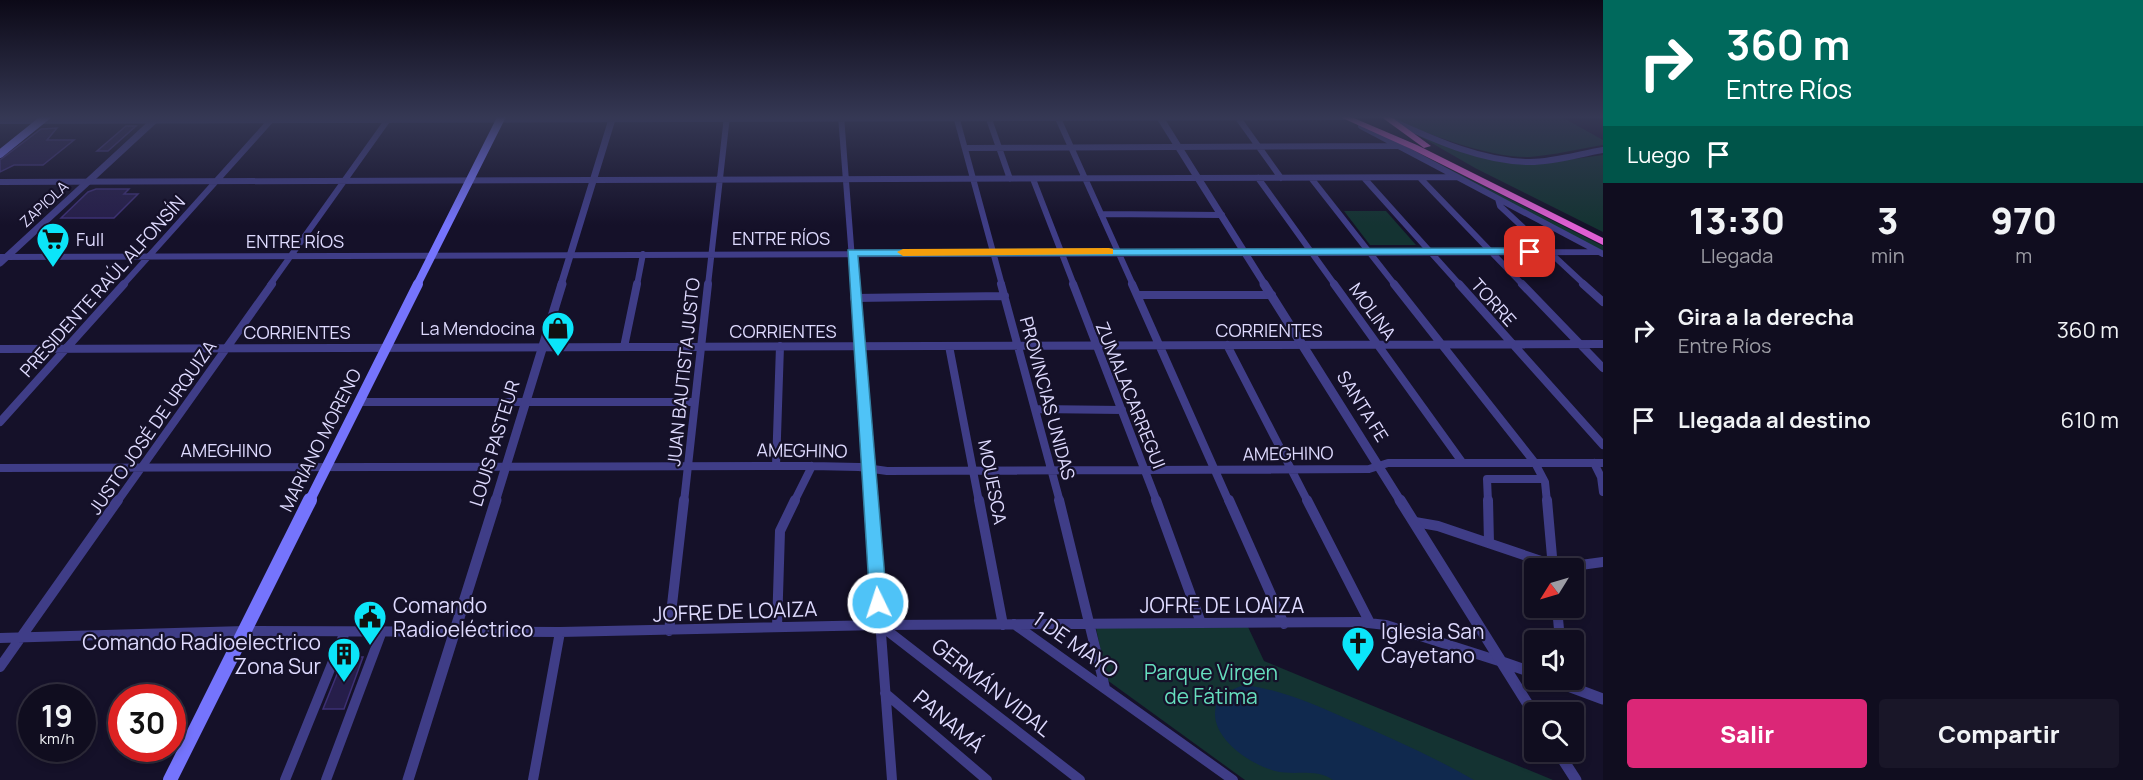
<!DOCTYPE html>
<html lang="es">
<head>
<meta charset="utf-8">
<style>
  body { margin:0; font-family:Manrope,sans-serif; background:#191628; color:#f1f3f6; height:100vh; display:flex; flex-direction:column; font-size:22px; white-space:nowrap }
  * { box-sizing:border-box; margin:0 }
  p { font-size:20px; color:#9c9ca4 }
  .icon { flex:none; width:33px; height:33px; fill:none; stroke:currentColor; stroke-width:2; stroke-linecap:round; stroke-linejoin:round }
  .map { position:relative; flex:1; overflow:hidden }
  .panel { display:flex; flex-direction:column; background:#100d1f; width:540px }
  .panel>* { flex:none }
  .banner { background:#00695c; color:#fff; overflow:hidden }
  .needle { width:39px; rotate:233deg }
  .fabs { position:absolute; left:1524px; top:558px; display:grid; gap:12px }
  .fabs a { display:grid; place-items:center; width:60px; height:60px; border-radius:6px; background:#100d1f; box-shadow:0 3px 9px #0003,0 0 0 2px #302d3d; font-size:30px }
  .speed { position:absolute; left:18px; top:684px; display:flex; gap:12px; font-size:30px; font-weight:700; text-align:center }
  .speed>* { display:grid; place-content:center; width:78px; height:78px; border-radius:50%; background:#100d1f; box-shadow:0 3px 9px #0003,0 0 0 2px #302d3d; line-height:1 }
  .speed small { font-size:15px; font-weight:400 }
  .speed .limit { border:9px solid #d22; background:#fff; color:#111 }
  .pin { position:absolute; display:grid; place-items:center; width:51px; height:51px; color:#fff; margin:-26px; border-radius:12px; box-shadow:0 3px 9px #0006 }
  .me { position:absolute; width:66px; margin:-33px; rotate:356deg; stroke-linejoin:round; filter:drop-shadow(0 0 4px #0008) }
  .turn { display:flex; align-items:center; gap:21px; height:126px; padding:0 24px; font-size:27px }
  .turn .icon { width:78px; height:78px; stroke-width:2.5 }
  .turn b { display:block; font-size:42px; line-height:51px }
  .then { display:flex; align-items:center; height:57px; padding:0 24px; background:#0003; gap:12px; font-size:22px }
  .eta { display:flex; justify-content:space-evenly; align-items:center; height:102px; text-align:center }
  .eta b { font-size:36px; font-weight:800; line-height:42px }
  .action { display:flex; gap:12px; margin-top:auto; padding:12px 24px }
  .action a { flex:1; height:69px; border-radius:6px; background:#db2777; color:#fff; font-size:24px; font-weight:800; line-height:69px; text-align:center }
  .action a+a { background:#191628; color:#f1f3f6 }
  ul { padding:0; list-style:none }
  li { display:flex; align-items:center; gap:18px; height:90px; padding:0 24px }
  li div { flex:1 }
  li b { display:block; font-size:22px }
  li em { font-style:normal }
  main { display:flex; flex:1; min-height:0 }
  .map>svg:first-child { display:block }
  .green { fill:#143332 }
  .water { fill:#10294e }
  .building { fill:#261e4a; stroke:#3d3075; stroke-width:1.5 }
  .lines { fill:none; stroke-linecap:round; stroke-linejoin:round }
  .minor-far2 { stroke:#3f3d87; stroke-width:6 }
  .minor-far1 { stroke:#3f3d87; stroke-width:8 }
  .minor { stroke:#3f3d87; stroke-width:10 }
  .tertiary-far2 { stroke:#3f3d87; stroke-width:7 }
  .tertiary-far1 { stroke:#3f3d87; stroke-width:9 }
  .tertiary { stroke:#3f3d87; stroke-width:11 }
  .secondary-far2 { stroke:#7574fc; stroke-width:8 }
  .secondary-far1 { stroke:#7574fc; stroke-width:10 }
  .secondary { stroke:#7574fc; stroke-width:14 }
  .trunk { fill:#de5ed2; fill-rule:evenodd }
  .route { fill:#4fc3f7; stroke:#337fa1; stroke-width:1.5 }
  .slow { fill:#f59e0b }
  .labels { text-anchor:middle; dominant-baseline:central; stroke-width:4.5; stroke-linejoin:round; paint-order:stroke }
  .far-street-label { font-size:15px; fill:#dedafe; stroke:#151129 }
  .street-label { font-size:18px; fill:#dedafe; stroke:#151129 }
  .poi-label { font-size:18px; fill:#dedafe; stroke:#151129; text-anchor:start }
  .near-poi-label { font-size:21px; fill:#dedafe; stroke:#151129; text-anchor:start }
  .near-street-label { font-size:21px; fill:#dedafe; stroke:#151129 }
  .near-park-label { font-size:21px; fill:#66debe; stroke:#151129 }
</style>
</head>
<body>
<main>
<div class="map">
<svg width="1603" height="780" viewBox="0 0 1603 780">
  <rect width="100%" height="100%" fill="#151129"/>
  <path class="green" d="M 1389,116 L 1560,116 L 1603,140 L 1603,145 C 1579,149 1554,155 1530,157 C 1493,159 1422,133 1389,116 Z
    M 1416,134 L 1467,151 L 1536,164 L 1603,155 L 1603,232 L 1475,168 Z
    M 1386,137 L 1603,246 L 1603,252 Z
    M 1344,211 L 1386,211 L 1416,245 L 1370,245 Z
    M 1248,627 L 1264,661 L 1553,780 L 1245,780 L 1107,680 L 1096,628 Z"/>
  <path class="water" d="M 1244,685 C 1279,689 1313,704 1345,718 C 1389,737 1432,756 1474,780 L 1333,780 C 1316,768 1294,776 1275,771 C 1249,764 1208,736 1216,706 C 1219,693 1234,689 1244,685 Z"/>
  <path class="building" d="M 126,126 L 136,126 L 108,151 L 97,151 Z
    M 57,128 L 47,140 L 74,140 L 43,165 L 14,165 L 0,172 L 0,160 L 41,129 Z
    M 96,189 L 129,189 L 124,194 L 138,194 L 114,218 L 61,218 L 88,192 Z
    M 344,657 L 363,657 L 344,709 L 323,709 Z"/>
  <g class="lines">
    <path class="minor-far2" d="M 841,116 L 854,285
      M 956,116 L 1002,285
      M 1057,116 L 1133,285
      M 1238,118 L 1281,178
      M 989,119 L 1010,179
      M 0,121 L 1344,117
      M 1393,121 C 1435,140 1483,162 1530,162 C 1555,162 1579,154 1603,150
      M 1361,126 L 1603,254
      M 965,148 L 1397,146
      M 1258,178 L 1335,285
      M 1311,178 L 1395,285
      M 1364,178 L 1460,285
      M 1033,179 L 1074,285
      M 1421,179 L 1523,285
      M 0,182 L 1457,177
      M 1498,199 L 1500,206 L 1585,285
      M 1101,214 L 1222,215
      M 0,257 L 1598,252
      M 123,285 L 271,120
      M 270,285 L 389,118
      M 637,285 L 643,254
      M 708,285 L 727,116"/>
    <path class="minor-far1" d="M 854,284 L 871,502
      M 1001,284 L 1060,502
      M 1073,284 L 1157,502
      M 1132,284 L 1229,502
      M 1334,284 L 1462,462
      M 1394,284 L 1535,463 L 1545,482 L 1547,502
      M 1459,284 L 1603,445
      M 1522,284 L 1603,368
      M 1583,284 L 1603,302
      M 1137,295 L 1272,295
      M 854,298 L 1005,296
      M 1227,345 L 1308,502
      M 949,346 L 979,502
      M 624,347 L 637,284
      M 0,349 L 1603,344
      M 359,402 L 695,402
      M 1036,409 L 1122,410
      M 0,422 L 124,284
      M 1594,463 L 1601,477 L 1603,492
      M 776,466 L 780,346
      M 0,468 L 812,466 L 859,467 L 887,471 L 1369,469 L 1388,463 L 1603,463
      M 117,502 L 272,284
      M 684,502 L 708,284
      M 794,502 L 812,466
      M 1488,502 L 1487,479 L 1543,479"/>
    <path class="minor" d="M 871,500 L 892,780
      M 979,500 L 1003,625
      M 1059,500 L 1105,688
      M 1156,500 L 1201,623
      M 1229,500 L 1284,624
      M 1307,500 L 1370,623
      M 1488,500 L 1489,543
      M 1547,500 L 1553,568
      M 1415,522 L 1438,526 L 1553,565 L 1566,567 L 1603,562
      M 1557,608 L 1560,640
      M 1014,624 L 1233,780
      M 880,625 L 1080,780
      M 777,627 L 780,531 L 795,500
      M 669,631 L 684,500
      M 0,638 L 244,631 L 560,632 L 880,625 L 1359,622 L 1386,625 L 1502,662
      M 0,667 L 118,500
      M 885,693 L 987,780
      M 285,780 L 345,632
      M 326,780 L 382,631
      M 533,780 L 560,632"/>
    <path class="tertiary-far2" d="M 1159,116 L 1265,285
      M 0,263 L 159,116
      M 561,285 L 613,116"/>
    <path class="tertiary-far1" d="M 1264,284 L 1401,502
      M 495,502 L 562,284"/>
    <path class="tertiary" d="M 1400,500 L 1534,714
      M 1502,662 L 1534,673
      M 1552,680 L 1603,699
      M 1558,752 L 1576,780
      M 408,780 L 496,500"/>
    <path class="secondary-far2" d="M 0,154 L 47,116
      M 417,285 L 502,116"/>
    <path class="secondary-far1" d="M 309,502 L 418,284"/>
    <path class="secondary" d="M 170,780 L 310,500"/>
    <path class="trunk" d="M 1338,116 L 1349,116 L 1417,145 L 1603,238 L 1603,245 L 1411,149 Z
      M 1380,116 L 1390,116 L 1431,146 L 1424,148 Z"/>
  </g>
  <linearGradient id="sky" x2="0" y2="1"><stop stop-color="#0c0917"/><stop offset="0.52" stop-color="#353854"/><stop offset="1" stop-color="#353854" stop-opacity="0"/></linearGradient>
  <rect width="1603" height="225" fill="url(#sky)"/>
  <path class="route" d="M 1530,248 L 1536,252 L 1534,254 L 858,256 L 887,603 L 884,608 L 878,610 L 872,608 L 870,603 L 848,250 Z"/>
  <path class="slow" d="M 1109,248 L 1113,249 L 1113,254 L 903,256 L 897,252 L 903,249 Z"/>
  <defs>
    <symbol id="supermarket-pin" viewBox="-11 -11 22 30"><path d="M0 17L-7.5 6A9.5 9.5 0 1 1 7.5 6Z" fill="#0be5f9" stroke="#151129"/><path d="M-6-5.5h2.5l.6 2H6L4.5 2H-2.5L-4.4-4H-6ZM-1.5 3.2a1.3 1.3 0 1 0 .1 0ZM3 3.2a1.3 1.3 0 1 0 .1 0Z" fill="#111"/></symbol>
    <symbol id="shop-pin" viewBox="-11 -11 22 30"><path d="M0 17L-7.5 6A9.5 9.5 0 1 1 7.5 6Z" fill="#0be5f9" stroke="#151129"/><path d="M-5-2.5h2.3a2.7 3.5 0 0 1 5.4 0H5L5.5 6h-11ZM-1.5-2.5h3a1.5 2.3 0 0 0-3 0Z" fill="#111"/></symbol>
    <symbol id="civic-pin" viewBox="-11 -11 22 30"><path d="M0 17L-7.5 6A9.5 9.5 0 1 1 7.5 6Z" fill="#0be5f9" stroke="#151129"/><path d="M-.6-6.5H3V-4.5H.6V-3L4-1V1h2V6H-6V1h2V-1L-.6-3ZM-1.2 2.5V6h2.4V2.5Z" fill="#111"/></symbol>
    <symbol id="church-pin" viewBox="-11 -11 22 30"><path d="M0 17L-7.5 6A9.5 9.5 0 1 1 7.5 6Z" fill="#0be5f9" stroke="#151129"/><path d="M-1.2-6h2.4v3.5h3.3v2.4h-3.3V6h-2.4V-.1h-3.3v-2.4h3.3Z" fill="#111"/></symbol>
    <symbol id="building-pin" viewBox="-11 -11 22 30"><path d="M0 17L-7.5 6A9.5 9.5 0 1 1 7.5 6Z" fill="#0be5f9" stroke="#151129"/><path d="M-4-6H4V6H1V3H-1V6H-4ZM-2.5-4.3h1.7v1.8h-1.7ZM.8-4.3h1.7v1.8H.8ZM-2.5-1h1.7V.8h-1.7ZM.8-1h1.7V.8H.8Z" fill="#111"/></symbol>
  </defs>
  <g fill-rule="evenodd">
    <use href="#supermarket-pin" x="34" y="220" width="38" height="52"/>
    <use href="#shop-pin" x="539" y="309" width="38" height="52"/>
    <use href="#civic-pin" x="351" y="598" width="38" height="52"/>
    <use href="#church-pin" x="1339" y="624" width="38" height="52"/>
    <use href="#building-pin" x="325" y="635" width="38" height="52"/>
  </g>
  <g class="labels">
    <g class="far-street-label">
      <text transform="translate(44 204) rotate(-43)">ZAPIOLA</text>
    </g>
    <g class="street-label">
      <text x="781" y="238">ENTRE RÍOS</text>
      <text x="295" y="241">ENTRE RÍOS</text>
      <text transform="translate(102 286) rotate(-48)">PRESIDENTE RAÚL ALFONSÍN</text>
      <text transform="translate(1494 302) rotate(48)">TORRE</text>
      <text transform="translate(1373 311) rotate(54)">MOLINA</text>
      <text x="1269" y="330">CORRIENTES</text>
      <text x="783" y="331">CORRIENTES</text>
      <text x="297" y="332">CORRIENTES</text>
      <text transform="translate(683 372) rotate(-84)">JUAN BAUTISTA JUSTO</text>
      <text transform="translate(1131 395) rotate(68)">ZUMALACARREGUI</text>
      <text transform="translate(1048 398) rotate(75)">PROVINCIAS UNIDAS</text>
      <text transform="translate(1363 406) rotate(58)">SANTA FE</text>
      <text transform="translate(152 427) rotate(-55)">JUSTO JOSÉ DE URQUIZA</text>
      <text transform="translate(320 440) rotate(-63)">MARIANO MORENO</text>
      <text transform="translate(494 443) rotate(-73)">LOUIS PASTEUR</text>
      <text x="226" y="450">AMEGHINO</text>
      <text transform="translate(802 450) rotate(1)">AMEGHINO</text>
      <text transform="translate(1288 453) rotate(-1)">AMEGHINO</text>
      <text transform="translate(993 482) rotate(79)">MOUESCA</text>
    </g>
    <g class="poi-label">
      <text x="76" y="239">Full</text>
      <text x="535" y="328" text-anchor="end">La Mendocina</text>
    </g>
    <g class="near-poi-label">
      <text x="393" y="605">Comando<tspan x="393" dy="24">Radioeléctrico</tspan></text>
      <text x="1381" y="631">Iglesia San<tspan x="1381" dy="24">Cayetano</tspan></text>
      <text x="321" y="642" text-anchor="end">Comando Radioelectrico<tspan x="321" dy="24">Zona Sur</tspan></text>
    </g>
    <g class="near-street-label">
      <text x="1222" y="605">JOFRE DE LOAIZA</text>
      <text transform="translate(735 611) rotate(-2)">JOFRE DE LOAIZA</text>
      <text transform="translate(1076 644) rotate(35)">1 DE MAYO</text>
      <text transform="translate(992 687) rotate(38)">GERMÁN VIDAL</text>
      <text transform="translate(949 721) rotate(40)">PANAMÁ</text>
    </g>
    <g class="near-park-label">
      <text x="1211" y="672">Parque Virgen<tspan x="1211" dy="24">de Fátima</tspan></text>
    </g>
  </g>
</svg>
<div class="fabs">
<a><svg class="needle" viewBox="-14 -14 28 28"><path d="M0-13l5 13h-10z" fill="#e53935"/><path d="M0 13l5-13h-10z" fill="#9c9ca4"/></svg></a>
<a><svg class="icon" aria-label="sound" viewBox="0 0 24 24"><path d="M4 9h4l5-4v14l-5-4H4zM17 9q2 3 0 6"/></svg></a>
<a><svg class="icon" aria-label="search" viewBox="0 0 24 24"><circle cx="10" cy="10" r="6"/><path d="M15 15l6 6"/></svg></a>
</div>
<div class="speed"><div>19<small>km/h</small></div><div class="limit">30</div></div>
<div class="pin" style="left:1530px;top:252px;background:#d93025"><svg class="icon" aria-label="arrive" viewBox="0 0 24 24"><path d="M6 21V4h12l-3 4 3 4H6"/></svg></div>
<svg class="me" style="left:878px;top:603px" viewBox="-20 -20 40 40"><circle r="17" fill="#4fc3f7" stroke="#fff" stroke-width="3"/><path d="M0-11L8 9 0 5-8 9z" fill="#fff"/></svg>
</div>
<section class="panel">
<div class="banner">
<div class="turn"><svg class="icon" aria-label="right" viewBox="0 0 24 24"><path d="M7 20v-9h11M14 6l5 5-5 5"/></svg><div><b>360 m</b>Entre Ríos</div></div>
<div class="then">Luego<svg class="icon" aria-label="arrive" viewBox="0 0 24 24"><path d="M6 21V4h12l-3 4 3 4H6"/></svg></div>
</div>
<div class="eta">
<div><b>13:30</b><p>Llegada</p></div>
<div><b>3</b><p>min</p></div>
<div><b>970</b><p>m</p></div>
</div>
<ul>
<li><svg class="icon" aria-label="right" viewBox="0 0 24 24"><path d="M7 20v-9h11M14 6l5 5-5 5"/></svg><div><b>Gira a la derecha</b><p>Entre Ríos</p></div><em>360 m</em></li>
<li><svg class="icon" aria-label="arrive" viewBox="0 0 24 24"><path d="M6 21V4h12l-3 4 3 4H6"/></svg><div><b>Llegada al destino</b></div><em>610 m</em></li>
</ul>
<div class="action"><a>Salir</a><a>Compartir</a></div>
</section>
</main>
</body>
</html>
